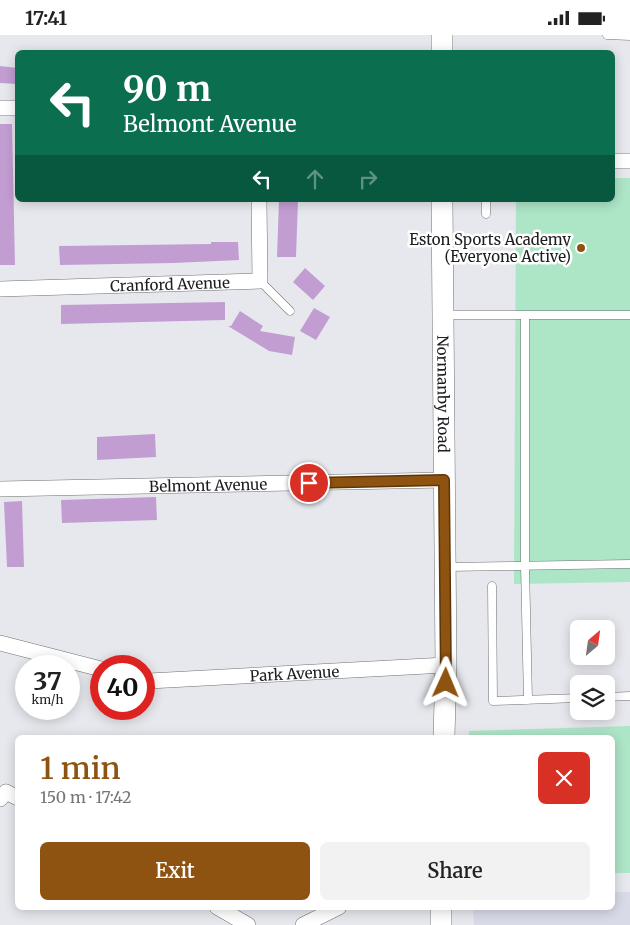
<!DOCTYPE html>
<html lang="en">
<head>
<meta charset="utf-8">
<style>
  body { margin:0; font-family:Merriweather,serif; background:#f2f2f2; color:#222; height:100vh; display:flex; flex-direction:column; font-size:19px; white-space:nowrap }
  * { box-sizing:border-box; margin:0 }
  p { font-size:16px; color:#767676 }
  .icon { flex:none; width:28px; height:28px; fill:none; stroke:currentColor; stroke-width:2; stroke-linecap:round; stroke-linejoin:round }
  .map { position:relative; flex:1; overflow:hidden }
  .drawer { position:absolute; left:15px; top:700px; width:600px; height:175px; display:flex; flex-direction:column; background:#fff; border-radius:8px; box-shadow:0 2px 12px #0003 }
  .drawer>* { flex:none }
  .guide { position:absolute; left:15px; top:15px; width:600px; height:152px; border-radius:8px; box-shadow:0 2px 12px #0003; background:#0b6e4f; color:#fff; overflow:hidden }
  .needle { width:32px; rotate:29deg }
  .buttons { position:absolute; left:570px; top:585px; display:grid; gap:10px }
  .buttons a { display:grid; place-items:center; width:45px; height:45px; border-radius:8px; background:#fff; box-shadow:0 2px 12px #0003; font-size:25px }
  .speed { position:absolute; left:15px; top:620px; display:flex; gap:10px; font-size:25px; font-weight:700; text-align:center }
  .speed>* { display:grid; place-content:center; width:65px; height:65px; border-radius:50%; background:#fff; box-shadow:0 2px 12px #0003; line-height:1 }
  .speed small { font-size:12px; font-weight:400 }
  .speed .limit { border:8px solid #d22; background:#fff; color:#111 }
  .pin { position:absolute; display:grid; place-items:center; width:42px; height:42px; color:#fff; margin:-21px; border:2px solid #fff; border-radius:50%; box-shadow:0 1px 5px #0007 }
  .me { position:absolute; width:55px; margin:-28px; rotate:1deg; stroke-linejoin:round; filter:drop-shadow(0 0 4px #0008) }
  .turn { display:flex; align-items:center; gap:18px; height:105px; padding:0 25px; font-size:22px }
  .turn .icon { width:65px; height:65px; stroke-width:2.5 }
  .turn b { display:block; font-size:35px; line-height:42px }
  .lanes { display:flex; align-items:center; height:48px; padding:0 25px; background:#0003; justify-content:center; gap:25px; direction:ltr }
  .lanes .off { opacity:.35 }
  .round { display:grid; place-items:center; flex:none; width:52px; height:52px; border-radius:8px; background:#f2f2f2 }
  .head { display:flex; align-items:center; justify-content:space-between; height:85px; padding:0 25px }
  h1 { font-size:30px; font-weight:600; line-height:38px; color:#8e5310 }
  .action { display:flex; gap:10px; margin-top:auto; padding:10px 25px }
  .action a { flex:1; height:58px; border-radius:8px; background:#8e5310; color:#fff; font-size:20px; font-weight:600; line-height:58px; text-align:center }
  .action a+a { background:#f2f2f2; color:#222 }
  .status { display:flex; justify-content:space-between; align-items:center; height:35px; padding:0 25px; background:#fff; direction:ltr }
  .status svg { height:14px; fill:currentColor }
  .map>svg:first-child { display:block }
  .built { fill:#d8dbe7 }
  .green { fill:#ade5c7 }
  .building { fill:#c29dd2 }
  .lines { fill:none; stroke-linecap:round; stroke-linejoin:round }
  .lane-casing { stroke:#6f7074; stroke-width:9 }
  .street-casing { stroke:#6f7074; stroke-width:16 }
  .secondary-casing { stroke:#6f7074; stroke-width:22 }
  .lane { stroke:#fff; stroke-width:8 }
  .street { stroke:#fff; stroke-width:15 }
  .secondary { stroke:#fff; stroke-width:21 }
  .route-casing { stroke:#5c360a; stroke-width:12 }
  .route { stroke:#8e5310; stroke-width:9 }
  .poi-dot { fill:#8e5310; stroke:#fff; stroke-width:2 }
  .labels { text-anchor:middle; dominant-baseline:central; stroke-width:5; stroke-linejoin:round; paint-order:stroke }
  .poi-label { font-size:15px; fill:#1c1d1f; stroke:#fff; text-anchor:end }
  .street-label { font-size:15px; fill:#1c1d1f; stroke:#fff }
</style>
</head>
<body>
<div class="status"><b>17:41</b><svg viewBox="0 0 49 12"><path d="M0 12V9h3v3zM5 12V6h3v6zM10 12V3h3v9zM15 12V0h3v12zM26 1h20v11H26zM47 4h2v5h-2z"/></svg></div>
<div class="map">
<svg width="630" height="890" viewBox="0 0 630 890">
  <rect width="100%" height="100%" fill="#e7e8ed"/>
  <path class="built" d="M 613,857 L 630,857 L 630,890 L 474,890 L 473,873 L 612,872 Z"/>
  <path class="green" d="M 613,143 L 630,143 L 630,547 L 514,549 L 516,165 L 612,165 Z
    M 630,691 L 630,838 L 613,838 L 612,702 L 469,702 L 469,696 Z"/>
  <path class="building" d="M 0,31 L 18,33 L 18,49 L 0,48 Z
    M 0,89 L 12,89 L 15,230 L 0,230 Z
    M 279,165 L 298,165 L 296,222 L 277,222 Z
    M 211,207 L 238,207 L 239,225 L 174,228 L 60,230 L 59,211 L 211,209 Z
    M 305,233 L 325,251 L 313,265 L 293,247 Z
    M 225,267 L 225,285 L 61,289 L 61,270 Z
    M 314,273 L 330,282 L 316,305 L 300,296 Z
    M 240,276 L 263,291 L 260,296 L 295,302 L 292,320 L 269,316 L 228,291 L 231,291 Z
    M 155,399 L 156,422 L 97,425 L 97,402 Z
    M 156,462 L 157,485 L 62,488 L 61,465 Z
    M 22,466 L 24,532 L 7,532 L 4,467 Z"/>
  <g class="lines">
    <defs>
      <path id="lane" d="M 607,0 L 630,1
        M 486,179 L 486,165
        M 260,246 L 290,276
        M 445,280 L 630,280
        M 525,280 L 525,531 L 528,665
        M 447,532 L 630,529
        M 492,551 L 493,666 L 579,663
        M 606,662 L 630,661"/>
      <g id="street">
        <path d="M 0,73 L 18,73"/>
        <path d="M 612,126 L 630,126"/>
        <path id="s1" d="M 0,254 L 260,246 L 259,165"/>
        <path id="s2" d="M 0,454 L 444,445"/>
        <path d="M 0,608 L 101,634"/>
        <path id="s3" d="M 144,644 L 149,646 L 446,630"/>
        <path d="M 0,764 L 6,757 L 18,763"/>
        <path d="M 217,872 L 248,890"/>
        <path d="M 303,890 L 339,872"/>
      </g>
      <g id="secondary">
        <path d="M 442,18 L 442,0"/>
        <path id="s4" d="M 442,165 L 446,630 L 444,702"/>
        <path d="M 441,890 L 441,872"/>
      </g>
    </defs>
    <use href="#lane" class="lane-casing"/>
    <use href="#street" class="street-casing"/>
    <use href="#secondary" class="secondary-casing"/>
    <use href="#lane" class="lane"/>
    <use href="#street" class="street"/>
    <use href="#secondary" class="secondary"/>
  </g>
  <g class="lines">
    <defs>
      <path id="route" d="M 309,448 L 444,445 L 446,648"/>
    </defs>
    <use href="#route" class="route-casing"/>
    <use href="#route" class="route"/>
  </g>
  <circle class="poi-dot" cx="581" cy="213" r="5"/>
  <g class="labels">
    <g class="poi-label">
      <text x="571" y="204">Eston Sports Academy<tspan x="571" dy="17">(Everyone Active)</tspan></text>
    </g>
    <g class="street-label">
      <text stroke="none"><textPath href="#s1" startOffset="170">Cranford Avenue</textPath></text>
      <text stroke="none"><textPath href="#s4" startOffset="194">Normanby Road</textPath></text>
      <text stroke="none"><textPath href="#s2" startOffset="208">Belmont Avenue</textPath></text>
      <text stroke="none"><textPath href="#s3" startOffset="151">Park Avenue</textPath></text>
    </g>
  </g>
</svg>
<div class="buttons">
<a><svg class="needle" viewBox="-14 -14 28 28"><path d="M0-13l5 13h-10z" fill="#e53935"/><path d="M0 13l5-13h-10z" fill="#767676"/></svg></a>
<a><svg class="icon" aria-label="layers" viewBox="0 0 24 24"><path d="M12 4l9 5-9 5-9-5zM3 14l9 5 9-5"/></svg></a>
</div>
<div class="speed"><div>37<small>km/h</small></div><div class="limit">40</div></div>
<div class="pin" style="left:309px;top:448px;background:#d93025"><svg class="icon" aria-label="arrive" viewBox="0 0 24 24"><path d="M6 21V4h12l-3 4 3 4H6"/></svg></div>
<svg class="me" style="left:446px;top:648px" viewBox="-20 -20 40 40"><path d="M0-17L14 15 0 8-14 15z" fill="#8e5310" stroke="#fff" stroke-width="4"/></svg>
<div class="guide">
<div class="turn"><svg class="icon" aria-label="left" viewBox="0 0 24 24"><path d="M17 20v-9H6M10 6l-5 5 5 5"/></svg><div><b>90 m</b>Belmont Avenue</div></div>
<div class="lanes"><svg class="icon" aria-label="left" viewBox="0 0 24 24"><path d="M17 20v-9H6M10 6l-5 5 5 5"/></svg><svg class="icon off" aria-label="ahead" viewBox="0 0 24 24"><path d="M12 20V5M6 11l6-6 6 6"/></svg><svg class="icon off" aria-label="right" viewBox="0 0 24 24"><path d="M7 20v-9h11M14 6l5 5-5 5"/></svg></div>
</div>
<section class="drawer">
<div class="head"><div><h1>1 min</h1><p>150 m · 17:42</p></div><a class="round" style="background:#d93025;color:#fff"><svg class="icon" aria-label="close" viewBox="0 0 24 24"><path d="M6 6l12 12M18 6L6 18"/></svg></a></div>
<div class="action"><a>Exit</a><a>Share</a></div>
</section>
</div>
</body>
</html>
